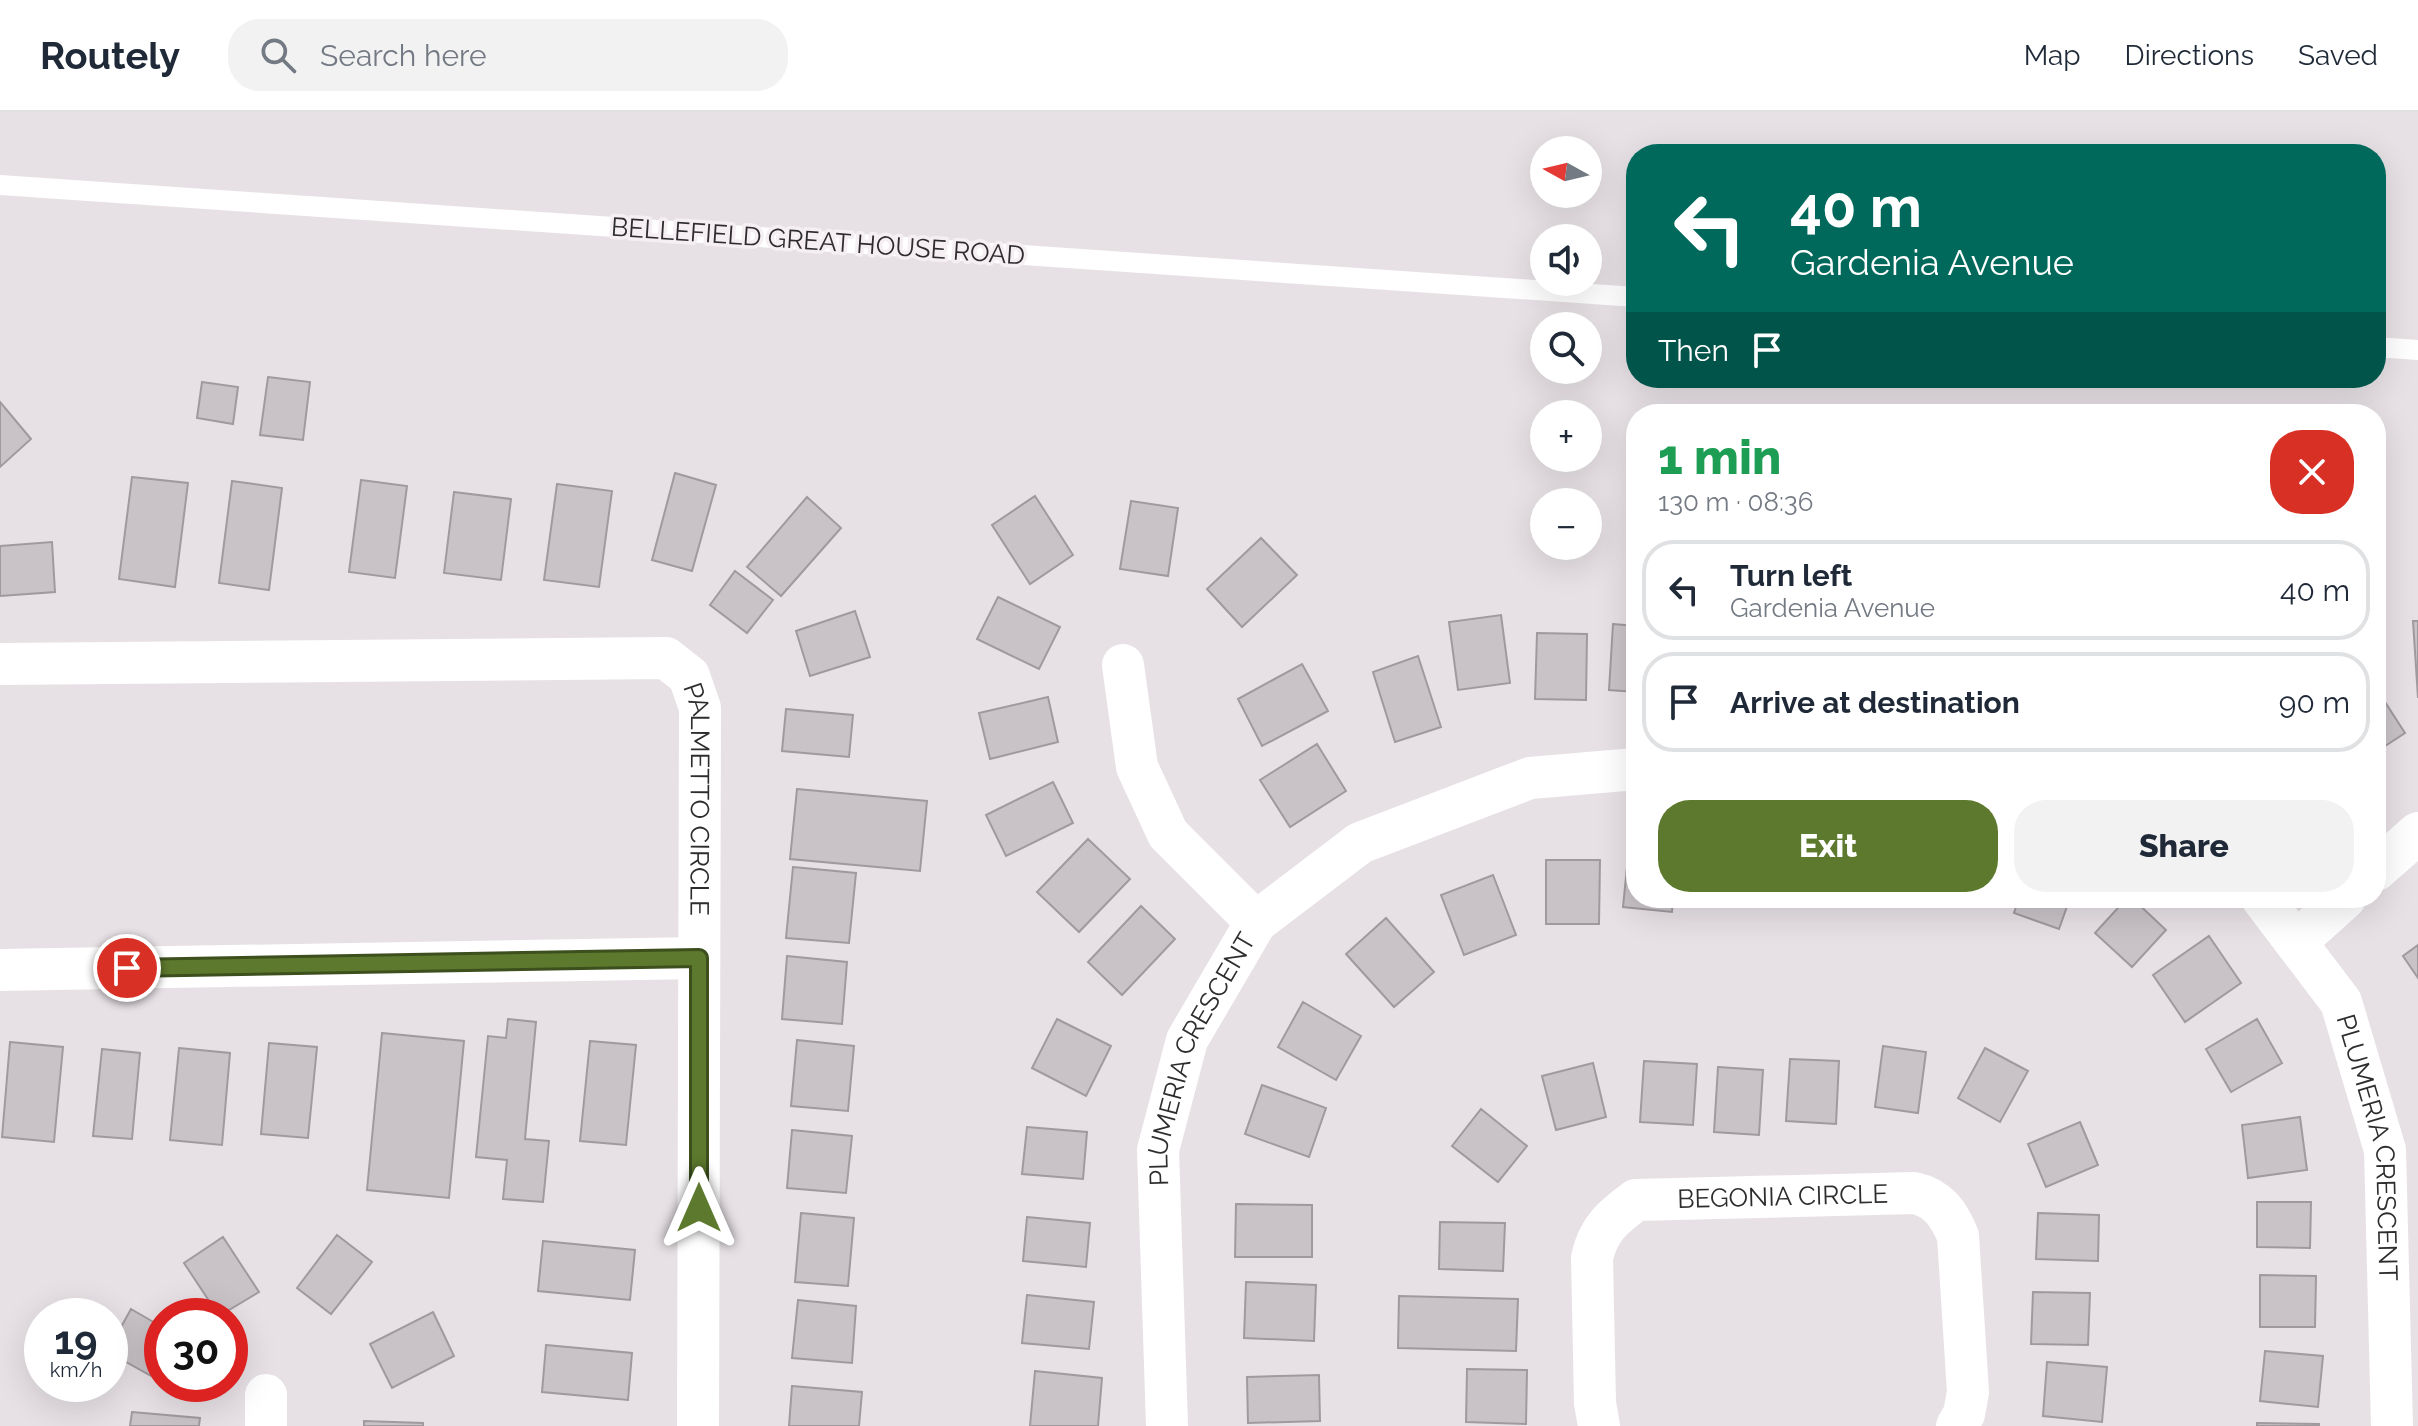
<!DOCTYPE html>
<html lang="en">
<head>
<meta charset="utf-8">
<style>
  body { margin:0; font-family:Raleway,sans-serif; background:#f2f2f3; color:#1f2937; height:100vh; display:flex; flex-direction:column; font-size:30px; white-space:nowrap }
  * { box-sizing:border-box; margin:0 }
  p { font-size:26px; color:#747a83 }
  .icon { flex:none; width:44px; height:44px; fill:none; stroke:currentColor; stroke-width:2; stroke-linecap:round; stroke-linejoin:round }
  .map { position:relative; flex:1; overflow:hidden }
  .details { position:absolute; left:1626px; top:292px; width:760px; height:504px; display:flex; flex-direction:column; background:#fff; border-radius:32px; box-shadow:0 8px 32px #0002 }
  .details>* { flex:none }
  .top-card { position:absolute; left:1626px; top:32px; width:760px; height:244px; border-radius:32px; box-shadow:0 8px 32px #0002; background:#00695c; color:#fff; overflow:hidden }
  .needle { width:52px; rotate:278deg }
  .controls { position:absolute; left:1530px; top:24px; display:grid; gap:16px }
  .controls a { display:grid; place-items:center; width:72px; height:72px; border-radius:50%; background:#fff; box-shadow:0 8px 32px #0002; font-size:40px }
  .speed { position:absolute; left:24px; top:1186px; display:flex; gap:16px; font-size:40px; font-weight:700; text-align:center }
  .speed>* { display:grid; place-content:center; width:104px; height:104px; border-radius:50%; background:#fff; box-shadow:0 8px 32px #0002; line-height:1 }
  .speed small { font-size:20px; font-weight:400 }
  .speed .limit { border:12px solid #d22; background:#fff; color:#111 }
  .pin { position:absolute; display:grid; place-items:center; width:68px; height:68px; color:#fff; margin:-34px; border:4px solid #fff; border-radius:50%; box-shadow:0 2px 8px #0007 }
  .me { position:absolute; width:88px; margin:-44px; rotate:0deg; stroke-linejoin:round; filter:drop-shadow(0 0 6px #0008) }
  .turn { display:flex; align-items:center; gap:28px; height:168px; padding:0 32px; font-size:36px }
  .turn .icon { width:104px; height:104px; stroke-width:2.5 }
  .turn b { display:block; font-size:56px; line-height:68px }
  .then { display:flex; align-items:center; height:76px; padding:0 32px; background:#0003; gap:16px; font-size:30px }
  .round { display:grid; place-items:center; flex:none; width:84px; height:84px; border-radius:32px; background:#f2f2f3 }
  .overview { display:flex; align-items:center; justify-content:space-between; height:136px; padding:0 32px }
  h1 { font-size:48px; font-weight:800; line-height:60px; color:#1e9e55 }
  .primary-button { display:flex; gap:16px; margin-top:auto; padding:16px 32px }
  .primary-button a { flex:1; height:92px; border-radius:32px; background:#5d792d; color:#fff; font-size:32px; font-weight:800; line-height:92px; text-align:center }
  .primary-button a+a { background:#f2f2f3; color:#1f2937 }
  ul { padding:0; list-style:none }
  li { display:flex; align-items:center; gap:24px; height:100px; margin:0 16px 12px; padding:0 16px; border:4px solid #e0e1e3; border-radius:32px }
  li div { flex:1 }
  li b { display:block; font-size:30px }
  li em { font-style:normal }
  header { display:flex; align-items:center; gap:48px; box-sizing:border-box; height:112px; padding:0 40px; background:#fff; border-bottom:2px solid #e0e1e3 }
  header strong { font-size:38px }
  nav { display:flex; gap:44px; margin-inline-start:auto; font-size:28px }
  .search { width:560px; height:72px; background:#f2f2f3; display:flex; align-items:center; gap:20px; box-sizing:border-box; padding:0 28px; border-radius:32px; color:#747a83; font-size:30px }
  .map>svg:first-child { display:block }
  .building { fill:#c9c3c7; stroke:#a09a9e; stroke-width:2 }
  .lines { fill:none; stroke-linecap:round; stroke-linejoin:round }
  .service { stroke:#fff; stroke-width:20 }
  .minor { stroke:#fff; stroke-width:42 }
  .route-casing { stroke:#3c4f1d; stroke-width:20 }
  .route { stroke:#5d792d; stroke-width:14 }
  .labels { text-anchor:middle; dominant-baseline:central; stroke-width:7; stroke-linejoin:round; paint-order:stroke }
  .street-label { font-size:26px; fill:#2e2c2d; stroke:#f5eef3 }
</style>
</head>
<body>
<header>
<strong>Routely</strong>
<div class="search"><svg class="icon" aria-label="search" viewBox="0 0 24 24"><circle cx="10" cy="10" r="6"/><path d="M15 15l6 6"/></svg>Search here</div>
<nav><a>Map</a><a>Directions</a><a>Saved</a></nav>
</header>
<div class="map">
<svg width="2418" height="1314" viewBox="0 0 2418 1314">
  <rect width="100%" height="100%" fill="#e7e1e5"/>
  <path class="building" d="M 268,265 L 310,270 L 303,328 L 260,323 Z
    M 202,270 L 238,275 L 233,312 L 197,306 Z
    M 0,290 L 31,327 L 0,355 Z
    M 675,361 L 716,373 L 692,459 L 652,448 Z
    M 132,365 L 188,371 L 175,475 L 119,467 Z
    M 361,368 L 407,374 L 395,466 L 349,460 Z
    M 232,369 L 282,376 L 269,478 L 219,471 Z
    M 557,372 L 612,379 L 599,475 L 544,468 Z
    M 454,380 L 511,387 L 501,468 L 444,461 Z
    M 1035,384 L 1073,443 L 1030,472 L 992,413 Z
    M 807,385 L 841,416 L 781,484 L 747,455 Z
    M 1131,389 L 1178,396 L 1168,464 L 1120,457 Z
    M 1261,426 L 1297,463 L 1242,515 L 1207,477 Z
    M 52,430 L 55,480 L 0,484 L 0,434 Z
    M 735,459 L 773,488 L 747,521 L 710,493 Z
    M 998,485 L 1060,515 L 1039,557 L 977,527 Z
    M 855,499 L 870,545 L 810,564 L 796,519 Z
    M 1501,503 L 1510,571 L 1458,578 L 1449,510 Z
    M 2413,509 L 2418,509 L 2418,586 Z
    M 1613,512 L 1636,514 L 1636,580 L 1609,578 Z
    M 1537,521 L 1587,522 L 1586,588 L 1535,587 Z
    M 1418,544 L 1441,615 L 1395,630 L 1373,560 Z
    M 1302,552 L 1328,599 L 1262,634 L 1238,587 Z
    M 2376,576 L 2405,621 L 2376,640 Z
    M 1048,585 L 1058,630 L 990,647 L 979,601 Z
    M 786,597 L 853,603 L 849,645 L 782,639 Z
    M 1317,632 L 1346,679 L 1290,715 L 1260,668 Z
    M 1053,670 L 1073,711 L 1006,744 L 986,703 Z
    M 797,677 L 927,689 L 920,759 L 790,747 Z
    M 1088,727 L 1130,767 L 1079,820 L 1037,780 Z
    M 1629,735 L 1636,736 L 1636,786 L 1673,786 L 1672,800 L 1623,795 Z
    M 1546,748 L 1600,748 L 1599,812 L 1546,812 Z
    M 793,755 L 856,761 L 849,831 L 786,826 Z
    M 1493,763 L 1516,823 L 1464,843 L 1441,783 Z
    M 1705,786 L 1747,786 L 1747,794 L 1705,792 Z
    M 1780,786 L 1830,786 L 1829,794 L 1780,789 Z
    M 1860,786 L 1911,786 L 1910,790 Z
    M 1934,786 L 1985,786 L 1983,795 Z
    M 2019,786 L 2070,786 L 2059,817 L 2014,801 Z
    M 2127,786 L 2132,786 L 2166,818 L 2132,855 L 2095,821 Z
    M 1141,794 L 1175,827 L 1122,883 L 1088,850 Z
    M 1386,806 L 1434,860 L 1394,895 L 1346,842 Z
    M 2209,824 L 2241,871 L 2185,910 L 2153,863 Z
    M 2418,833 L 2418,866 L 2403,844 Z
    M 787,844 L 847,850 L 842,912 L 782,907 Z
    M 1303,890 L 1361,924 L 1336,968 L 1278,935 Z
    M 508,907 L 536,910 L 525,1027 L 549,1029 L 543,1090 L 503,1087 L 507,1048 L 476,1045 L 488,924 L 506,926 Z
    M 1057,907 L 1111,934 L 1086,984 L 1032,956 Z
    M 2257,907 L 2282,951 L 2231,980 L 2206,937 Z
    M 382,921 L 464,929 L 449,1086 L 367,1078 Z
    M 797,928 L 854,934 L 848,999 L 791,994 Z
    M 590,929 L 636,933 L 626,1033 L 580,1029 Z
    M 10,930 L 63,935 L 54,1030 L 2,1025 Z
    M 269,931 L 317,935 L 308,1026 L 261,1022 Z
    M 1883,934 L 1926,940 L 1918,1001 L 1875,995 Z
    M 179,936 L 230,941 L 222,1033 L 170,1028 Z
    M 1985,936 L 2028,959 L 2000,1010 L 1958,986 Z
    M 102,937 L 140,941 L 132,1027 L 93,1024 Z
    M 1790,947 L 1839,949 L 1836,1012 L 1786,1009 Z
    M 1644,949 L 1697,952 L 1693,1013 L 1640,1010 Z
    M 1593,951 L 1606,1005 L 1556,1018 L 1542,964 Z
    M 1718,955 L 1763,958 L 1759,1023 L 1714,1020 Z
    M 1262,973 L 1326,996 L 1309,1045 L 1245,1022 Z
    M 1481,997 L 1527,1034 L 1498,1070 L 1452,1034 Z
    M 2300,1005 L 2307,1058 L 2248,1066 L 2242,1013 Z
    M 2080,1010 L 2098,1053 L 2046,1075 L 2028,1032 Z
    M 1027,1015 L 1087,1020 L 1083,1067 L 1022,1062 Z
    M 792,1018 L 852,1024 L 846,1081 L 787,1076 Z
    M 2257,1090 L 2311,1090 L 2310,1136 L 2257,1135 Z
    M 1236,1092 L 1312,1093 L 1312,1145 L 1235,1145 Z
    M 801,1101 L 854,1106 L 848,1174 L 795,1170 Z
    M 2038,1101 L 2099,1103 L 2098,1149 L 2036,1147 Z
    M 1027,1105 L 1090,1111 L 1086,1155 L 1023,1149 Z
    M 1440,1110 L 1505,1111 L 1503,1159 L 1439,1157 Z
    M 337,1123 L 372,1150 L 331,1202 L 297,1176 Z
    M 223,1125 L 259,1180 L 219,1204 L 184,1151 Z
    M 543,1129 L 635,1138 L 630,1188 L 538,1179 Z
    M 2260,1163 L 2316,1164 L 2315,1215 L 2260,1215 Z
    M 1246,1170 L 1316,1173 L 1314,1229 L 1244,1226 Z
    M 2033,1180 L 2090,1181 L 2088,1233 L 2031,1232 Z
    M 1027,1183 L 1094,1190 L 1089,1237 L 1022,1231 Z
    M 1399,1184 L 1518,1187 L 1516,1239 L 1398,1236 Z
    M 798,1188 L 856,1194 L 852,1251 L 792,1246 Z
    M 131,1197 L 162,1215 L 162,1270 L 110,1241 L 110,1235 Z
    M 433,1200 L 454,1244 L 392,1276 L 370,1232 Z
    M 546,1233 L 632,1241 L 628,1288 L 542,1280 Z
    M 2265,1239 L 2323,1244 L 2318,1295 L 2260,1289 Z
    M 2047,1250 L 2107,1255 L 2102,1310 L 2043,1304 Z
    M 1467,1257 L 1527,1258 L 1526,1312 L 1466,1310 Z
    M 1035,1259 L 1102,1266 L 1098,1314 L 1030,1314 Z
    M 1319,1263 L 1320,1309 L 1248,1311 L 1247,1265 Z
    M 792,1274 L 862,1280 L 859,1314 L 789,1314 Z
    M 132,1300 L 200,1306 L 199,1314 L 130,1314 Z
    M 364,1309 L 423,1311 L 423,1314 L 364,1314 Z
    M 2257,1311 L 2319,1312 L 2319,1314 L 2257,1314 Z"/>
  <g class="lines">
    <path class="service" d="M 0,73 L 1636,185
      M 2376,235 L 2418,238"/>
    <g class="minor">
      <path id="s1" d="M 0,552 L 666,546 L 689,564 L 700,596 L 698,1314"/>
      <path d="M 1123,553 L 1137,655 L 1168,722 L 1256,810"/>
      <path d="M 2376,758 L 2418,721"/>
      <path id="s2" d="M 2262,786 L 2341,890 L 2385,1038 L 2392,1314"/>
      <path d="M 2296,830 L 2345,786"/>
      <path d="M 0,858 L 699,846"/>
      <path d="M 266,1314 L 266,1283"/>
      <path id="s3" d="M 1167,1314 L 1158,1038 L 1187,928 L 1256,810 L 1360,731 L 1530,666 L 1636,657"/>
      <path id="s4" d="M 1599,1314 L 1595,1291 L 1592,1146 C 1598,1117 1613,1105 1636,1088 L 1914,1081 C 1938,1086 1949,1102 1958,1124 L 1968,1280 L 1964,1302 L 1957,1314"/>
    </g>
  </g>
  <g class="lines">
    <defs>
      <path id="route" d="M 127,856 L 699,846 L 699,1096"/>
    </defs>
    <use href="#route" class="route-casing"/>
    <use href="#route" class="route"/>
  </g>
  <g class="labels">
    <g class="street-label">
      <text transform="translate(818 129) rotate(4)">BELLEFIELD GREAT HOUSE ROAD</text>
      <text stroke="none"><textPath href="#s1" startOffset="820">PALMETTO CIRCLE</textPath></text>
      <text stroke="none"><textPath href="#s3" startOffset="376">PLUMERIA CRESCENT</textPath></text>
      <text stroke="none"><textPath href="#s2" startOffset="280">PLUMERIA CRESCENT</textPath></text>
      <text stroke="none"><textPath href="#s4" startOffset="390">BEGONIA CIRCLE</textPath></text>
    </g>
  </g>
</svg>
<div class="controls">
<a><svg class="needle" viewBox="-14 -14 28 28"><path d="M0-13l5 13h-10z" fill="#e53935"/><path d="M0 13l5-13h-10z" fill="#747a83"/></svg></a>
<a><svg class="icon" aria-label="sound" viewBox="0 0 24 24"><path d="M4 9h4l5-4v14l-5-4H4zM17 9q2 3 0 6"/></svg></a>
<a><svg class="icon" aria-label="search" viewBox="0 0 24 24"><circle cx="10" cy="10" r="6"/><path d="M15 15l6 6"/></svg></a>
<a>+</a>
<a>−</a>
</div>
<div class="speed"><div>19<small>km/h</small></div><div class="limit">30</div></div>
<div class="pin" style="left:127px;top:856px;background:#d93025"><svg class="icon" aria-label="arrive" viewBox="0 0 24 24"><path d="M6 21V4h12l-3 4 3 4H6"/></svg></div>
<svg class="me" style="left:699px;top:1096px" viewBox="-20 -20 40 40"><path d="M0-17L14 15 0 8-14 15z" fill="#5d792d" stroke="#fff" stroke-width="4"/></svg>
<div class="top-card">
<div class="turn"><svg class="icon" aria-label="left" viewBox="0 0 24 24"><path d="M17 20v-9H6M10 6l-5 5 5 5"/></svg><div><b>40 m</b>Gardenia Avenue</div></div>
<div class="then">Then<svg class="icon" aria-label="arrive" viewBox="0 0 24 24"><path d="M6 21V4h12l-3 4 3 4H6"/></svg></div>
</div>
<section class="details">
<div class="overview"><div><h1>1 min</h1><p>130 m · 08:36</p></div><a class="round" style="background:#d93025;color:#fff"><svg class="icon" aria-label="close" viewBox="0 0 24 24"><path d="M6 6l12 12M18 6L6 18"/></svg></a></div>
<ul>
<li><svg class="icon" aria-label="left" viewBox="0 0 24 24"><path d="M17 20v-9H6M10 6l-5 5 5 5"/></svg><div><b>Turn left</b><p>Gardenia Avenue</p></div><em>40 m</em></li>
<li><svg class="icon" aria-label="arrive" viewBox="0 0 24 24"><path d="M6 21V4h12l-3 4 3 4H6"/></svg><div><b>Arrive at destination</b></div><em>90 m</em></li>
</ul>
<div class="primary-button"><a>Exit</a><a>Share</a></div>
</section>
</div>
</body>
</html>
